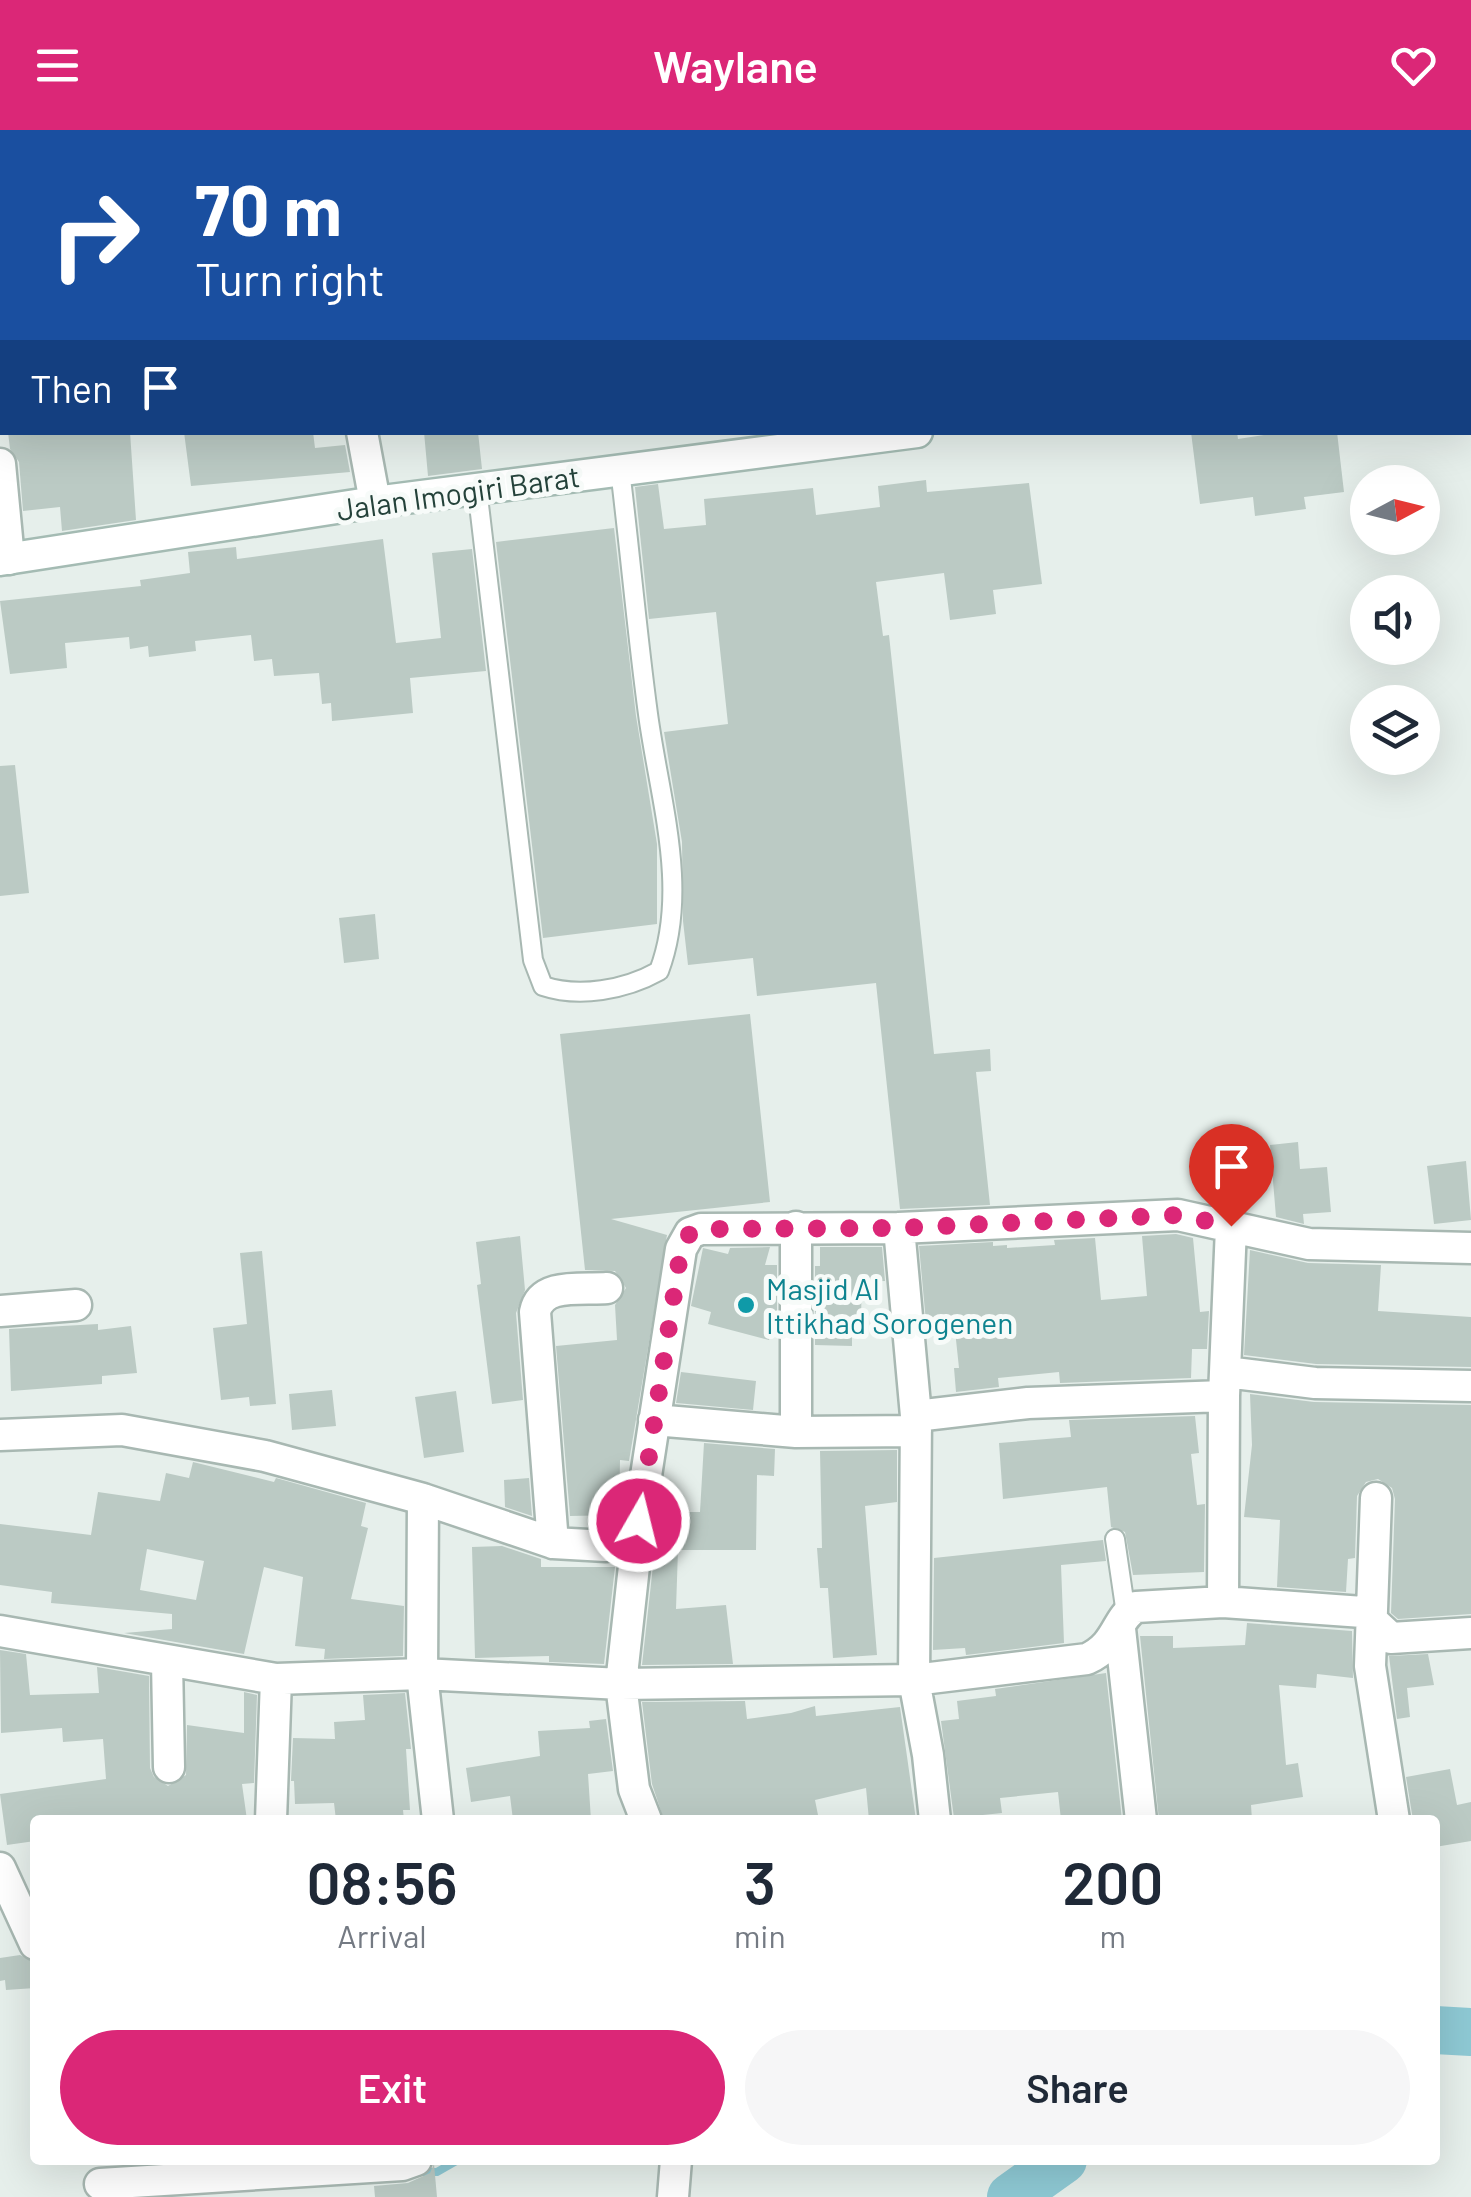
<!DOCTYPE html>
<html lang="en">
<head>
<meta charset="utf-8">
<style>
  body { margin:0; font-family:Barlow,sans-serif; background:#f6f6f7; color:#1f2937; height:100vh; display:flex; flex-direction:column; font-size:38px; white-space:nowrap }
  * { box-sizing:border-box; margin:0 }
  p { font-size:32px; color:#747a83 }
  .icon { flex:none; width:55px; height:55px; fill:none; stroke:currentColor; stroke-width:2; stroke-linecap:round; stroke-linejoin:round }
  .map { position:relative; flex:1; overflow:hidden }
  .sheet { position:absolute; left:30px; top:1685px; width:1410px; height:350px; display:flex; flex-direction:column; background:#fff; border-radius:10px; box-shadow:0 10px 40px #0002 }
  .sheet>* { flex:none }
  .top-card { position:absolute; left:0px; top:0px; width:1472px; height:305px; box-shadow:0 10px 40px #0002; background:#1a4fa0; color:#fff; overflow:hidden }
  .needle { width:65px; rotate:83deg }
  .fabs { position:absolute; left:1350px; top:335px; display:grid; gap:20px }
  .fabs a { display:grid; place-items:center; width:90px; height:90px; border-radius:50%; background:#fff; box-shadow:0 10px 40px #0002; font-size:50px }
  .pin { position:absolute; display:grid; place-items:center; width:85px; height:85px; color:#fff; margin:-102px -42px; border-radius:50% 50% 50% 0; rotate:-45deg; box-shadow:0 0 10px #0007 }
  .pin .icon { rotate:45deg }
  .me { position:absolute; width:110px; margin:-55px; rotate:8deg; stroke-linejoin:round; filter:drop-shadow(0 0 8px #0008) }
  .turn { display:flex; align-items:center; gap:35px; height:210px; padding:0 30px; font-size:45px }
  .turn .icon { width:130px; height:130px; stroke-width:2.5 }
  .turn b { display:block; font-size:70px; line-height:85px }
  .then { display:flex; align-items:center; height:95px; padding:0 30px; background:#0003; gap:20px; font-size:38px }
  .eta { display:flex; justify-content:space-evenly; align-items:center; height:170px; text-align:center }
  .eta b { font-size:60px; font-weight:600; line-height:70px }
  .cta { display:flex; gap:20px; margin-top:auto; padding:20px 30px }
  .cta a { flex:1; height:115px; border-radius:60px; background:#db2777; color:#fff; font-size:40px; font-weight:600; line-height:115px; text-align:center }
  .cta a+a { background:#f6f6f7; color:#1f2937 }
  header { display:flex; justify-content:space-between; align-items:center; height:130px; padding:0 30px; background:#db2777; color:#fff; font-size:45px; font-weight:600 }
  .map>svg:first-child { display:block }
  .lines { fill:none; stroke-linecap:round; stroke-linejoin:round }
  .stream { stroke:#8ec9d4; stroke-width:8 }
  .river { stroke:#8ec9d4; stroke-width:48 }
  .building { fill:#bbcac4; fill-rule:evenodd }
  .lane-casing { stroke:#a8b8b2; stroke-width:22 }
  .street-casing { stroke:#a8b8b2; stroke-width:35 }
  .secondary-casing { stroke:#a4bbb3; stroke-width:35 }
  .lane { stroke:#fff; stroke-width:18 }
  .street { stroke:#fff; stroke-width:30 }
  .secondary { stroke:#fff; stroke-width:30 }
  .route { stroke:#db2777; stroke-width:18; stroke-dasharray:0 32.4 }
  .culture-dot { fill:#0f9aa8; stroke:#f7fbf9; stroke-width:4 }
  .labels { text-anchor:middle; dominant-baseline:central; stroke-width:10; stroke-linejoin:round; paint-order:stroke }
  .street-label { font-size:30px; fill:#24423a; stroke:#f7fbf9 }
  .culture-label { font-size:30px; fill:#0d838f; stroke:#f7fbf9; text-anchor:start }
</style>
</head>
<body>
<header><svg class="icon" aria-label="menu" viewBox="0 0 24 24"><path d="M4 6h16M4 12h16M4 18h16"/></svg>Waylane<svg class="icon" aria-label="heart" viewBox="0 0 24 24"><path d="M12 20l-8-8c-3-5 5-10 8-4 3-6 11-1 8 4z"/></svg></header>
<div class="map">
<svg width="1471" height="2067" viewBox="0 0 1471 2067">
  <rect width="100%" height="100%" fill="#e6efeb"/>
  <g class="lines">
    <path class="stream" d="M 415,2042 L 437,2042 L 458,2030"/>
    <path class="river" d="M 1435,1900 L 1471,1902
      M 1011,2067 L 1063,2030"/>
  </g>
  <path class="building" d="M 8,302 L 130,302 L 136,390 L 62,401 L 60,377 L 23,381 L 19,332 L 10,319 Z
    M 184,302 L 313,302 L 315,318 L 345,315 L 350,342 L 191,356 Z
    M 424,302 L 478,302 L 482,339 L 428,346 Z
    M 1191,302 L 1237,302 L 1238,309 L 1284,302 L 1337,302 L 1344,362 L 1304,367 L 1306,379 L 1255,386 L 1253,367 L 1200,374 Z
    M 926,350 L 927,362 L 1029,353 L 1042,454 L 993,460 L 996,484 L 950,490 L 944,443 L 876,452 L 883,506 L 889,505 L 934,924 L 990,919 L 991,941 L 976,942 L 990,1075 L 900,1079 L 876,853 L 757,866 L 753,828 L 688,835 L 683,791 L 682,712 L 664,602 L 728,594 L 716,482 L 649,489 L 635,357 L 658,354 L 664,399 L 706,395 L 704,369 L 813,358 L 816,385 L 880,377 L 878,356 Z
    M 614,398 L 636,586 L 657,714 L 657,794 L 543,808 L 496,412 Z
    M 383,409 L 396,513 L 441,508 L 432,423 L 472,419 L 486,541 L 410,548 L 413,583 L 332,591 L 331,573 L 322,574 L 319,543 L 274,546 L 272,529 L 254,531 L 251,505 L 195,511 L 196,521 L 149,527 L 148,516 L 130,519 L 129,507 L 65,513 L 67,538 L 10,544 L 0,471 L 141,456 L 140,450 L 190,443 L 188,422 L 236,417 L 237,429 Z
    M 15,635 L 29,763 L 0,766 L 0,636 Z
    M 375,784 L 379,829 L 344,833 L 339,788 Z
    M 750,884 L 770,1072 L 611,1089 L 667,1105 L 629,1331 L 620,1330 L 619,1385 L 570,1386 L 556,1216 L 617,1210 L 615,1175 L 626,1158 L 615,1141 L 585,1140 L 560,904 Z
    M 1298,1012 L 1300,1039 L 1327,1037 L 1331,1082 L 1303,1084 L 1304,1094 L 1276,1087 L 1270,1015 Z
    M 1466,1031 L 1471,1090 L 1434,1094 L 1427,1036 Z
    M 1176,1104 L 1193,1108 L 1200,1182 L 1209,1181 L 1207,1219 L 1192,1219 L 1191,1248 L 1060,1253 L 1059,1242 L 998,1248 L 999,1257 L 956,1262 L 954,1238 L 959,1238 L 954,1191 L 926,1192 L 919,1116 L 993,1112 L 993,1116 L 1007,1115 L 1007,1118 L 1055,1115 L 1054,1110 L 1095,1108 L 1101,1170 L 1147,1166 L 1142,1106 Z
    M 520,1106 L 525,1160 L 516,1183 L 523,1270 L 492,1274 L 477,1155 L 481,1154 L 476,1112 Z
    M 770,1117 L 765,1135 L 777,1135 L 777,1181 L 769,1210 L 708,1194 L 711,1182 L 691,1176 L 703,1118 L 728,1124 L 730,1118 Z
    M 820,1117 L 882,1117 L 885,1151 L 862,1152 L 861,1186 L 852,1185 L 852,1216 L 815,1215 L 815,1136 L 820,1136 Z
    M 1250,1120 L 1308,1133 L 1381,1135 L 1378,1181 L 1471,1187 L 1471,1237 L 1316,1234 L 1244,1225 Z
    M 262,1121 L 276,1274 L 250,1276 L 249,1267 L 221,1270 L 213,1198 L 247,1194 L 240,1123 Z
    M 98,1194 L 98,1200 L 131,1196 L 137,1243 L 102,1246 L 102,1254 L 11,1261 L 9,1199 Z
    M 681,1242 L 756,1251 L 753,1280 L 676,1273 Z
    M 332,1260 L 336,1296 L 292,1300 L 289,1264 Z
    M 456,1261 L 464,1322 L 424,1328 L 415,1267 Z
    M 1250,1264 L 1314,1272 L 1471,1275 L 1471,1484 L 1398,1489 L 1391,1483 L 1395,1369 L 1392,1358 L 1378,1349 L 1366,1352 L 1357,1366 L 1355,1428 L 1348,1429 L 1346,1462 L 1277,1457 L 1280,1390 L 1244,1387 L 1252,1315 Z
    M 1195,1286 L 1199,1323 L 1191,1324 L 1197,1375 L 1205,1374 L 1204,1442 L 1133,1445 L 1125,1402 L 1111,1397 L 1107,1357 L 1003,1369 L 999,1313 L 1071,1307 L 1069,1290 Z
    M 704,1313 L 775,1319 L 774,1346 L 757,1345 L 756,1420 L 678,1420 L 676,1479 L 726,1475 L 733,1534 L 642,1535 L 659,1382 L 700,1382 Z
    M 897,1320 L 897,1372 L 865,1376 L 877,1525 L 833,1528 L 828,1458 L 820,1458 L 817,1418 L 822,1418 L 820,1321 Z
    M 193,1332 L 274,1352 L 276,1348 L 366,1373 L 361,1396 L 368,1398 L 351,1469 L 404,1476 L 403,1526 L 324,1529 L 325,1519 L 295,1516 L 303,1447 L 264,1437 L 244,1524 L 124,1503 L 172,1499 L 172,1484 L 51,1473 L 52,1462 L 0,1455 L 0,1394 L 91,1405 L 98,1362 L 160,1371 L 166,1343 L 189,1348 ZM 147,1419 L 204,1431 L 196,1470 L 140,1460 Z
    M 529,1348 L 532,1386 L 505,1377 L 504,1350 Z
    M 1103,1410 L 1106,1431 L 1061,1435 L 1064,1513 L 966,1525 L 965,1518 L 933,1520 L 934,1428 Z
    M 502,1416 L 541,1429 L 541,1437 L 615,1437 L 604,1534 L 549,1532 L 549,1526 L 475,1528 L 472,1417 Z
    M 1247,1493 L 1352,1501 L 1353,1548 L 1317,1544 L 1316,1558 L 1279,1555 L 1286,1635 L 1298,1633 L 1303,1667 L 1251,1675 L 1252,1690 L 1159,1690 L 1140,1506 L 1173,1506 L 1173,1518 L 1245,1515 Z
    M 0,1520 L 26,1524 L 30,1565 L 99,1563 L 97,1537 L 149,1546 L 150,1638 L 154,1647 L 168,1656 L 186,1645 L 187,1595 L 244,1603 L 244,1562 L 257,1565 L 254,1653 L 242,1654 L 247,1690 L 35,1690 L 35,1711 L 7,1715 L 0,1664 L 106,1649 L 103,1609 L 63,1612 L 62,1598 L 1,1603 Z
    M 1428,1524 L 1434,1555 L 1407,1558 L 1410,1587 L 1397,1589 L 1389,1526 Z
    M 1106,1543 L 1122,1690 L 1061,1690 L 1058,1662 L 1000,1668 L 1002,1683 L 954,1688 L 941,1591 L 959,1589 L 957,1571 L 996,1566 L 995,1559 Z
    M 405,1563 L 411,1619 L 406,1619 L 410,1680 L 403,1680 L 404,1690 L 336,1690 L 334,1673 L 295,1674 L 294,1651 L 291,1651 L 293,1608 L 335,1609 L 334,1592 L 365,1590 L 363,1565 Z
    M 745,1571 L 747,1589 L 791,1583 L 815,1576 L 816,1586 L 900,1577 L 916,1690 L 869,1690 L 866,1658 L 815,1670 L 819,1690 L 664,1690 L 652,1654 L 642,1572 Z
    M 606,1589 L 613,1641 L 588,1644 L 591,1690 L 513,1690 L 510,1666 L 471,1672 L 466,1638 L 540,1626 L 538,1601 L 590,1598 L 589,1591 Z
    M 1450,1639 L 1457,1675 L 1471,1672 L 1471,1711 L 1435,1717 L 1435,1690 L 1413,1690 L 1406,1647 Z
    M 20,1825 L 35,1832 L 35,1858 L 6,1860 L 5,1850 L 0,1851 L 0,1828 Z
    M 434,2034 L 437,2067 L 375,2067 L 374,2056 L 408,2053 L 430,2043 Z"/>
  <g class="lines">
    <defs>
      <path id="lane" d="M 992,0 L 993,2
        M 1120,0 L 1120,2
        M 1262,0 L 1262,2
        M 477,358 L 533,830 L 543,856 C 579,868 625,860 659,841 C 690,759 659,667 648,584 C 637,503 630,421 620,340
        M 1115,1409 L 1126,1484"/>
      <path id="street" d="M 140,0 L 141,2
        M 325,0 L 325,2
        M 475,2 L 481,0
        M 0,131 L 2,131
        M 362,302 L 375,372
        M 0,334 L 9,429
        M 899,1098 L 916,1286 L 914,1550 L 928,1625 L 935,1690
        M 0,1181 L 76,1175
        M 1226,1242 L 1315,1253 L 1471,1256
        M 916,1286 L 1028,1273 L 1224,1266
        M 654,1290 L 796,1302 L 916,1301
        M 796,1302 L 796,1097
        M 0,1305 L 122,1300 L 265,1326 L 423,1369 L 553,1413 L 606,1416 L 622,1410 L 639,1391 L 681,1119 L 690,1103 L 701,1099 L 899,1098 L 1178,1085 L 1309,1114 L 1471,1118
        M 1376,1368 L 1370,1536 L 1394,1690
        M 423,1369 L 422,1544 L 438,1690
        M 639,1391 L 621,1554 L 634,1659 L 646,1690
        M 553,1413 L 535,1182 C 541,1152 582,1160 607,1158
        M 1223,1472 L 1363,1482 L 1391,1508 L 1471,1503
        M 1120,1499 L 1141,1690
        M 0,1501 L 276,1549 L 422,1544 L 621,1554 L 914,1550 L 1087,1529 C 1119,1514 1115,1489 1136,1477 L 1223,1472 L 1224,1266 L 1231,1097
        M 167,1531 L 169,1637
        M 271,1690 L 276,1549
        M 0,1738 L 35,1814
        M 100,2054 L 402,2035 L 416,2030
        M 673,2067 L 676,2030"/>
      <path id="secondary" d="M 1470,232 L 1471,232
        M 0,430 L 375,372 L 917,302"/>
    </defs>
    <use href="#lane" class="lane-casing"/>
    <use href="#street" class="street-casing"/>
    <use href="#secondary" class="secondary-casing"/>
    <use href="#lane" class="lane"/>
    <use href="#street" class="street"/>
    <use href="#secondary" class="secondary"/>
  </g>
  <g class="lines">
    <path class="route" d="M 639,1391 L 681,1119 L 690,1103 L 701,1099 L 899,1098 L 1178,1085 L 1231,1096"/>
  </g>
  <circle class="culture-dot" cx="746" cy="1175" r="10"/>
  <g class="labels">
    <g class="street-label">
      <text transform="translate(458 362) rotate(-8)">Jalan Imogiri Barat</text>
    </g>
    <g class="culture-label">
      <text x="766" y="1158">Masjid Al<tspan x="766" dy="34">Ittikhad Sorogenen</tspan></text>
    </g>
  </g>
</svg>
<div class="fabs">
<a><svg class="needle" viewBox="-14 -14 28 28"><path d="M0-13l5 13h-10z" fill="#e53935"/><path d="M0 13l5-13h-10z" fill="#747a83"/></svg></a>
<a><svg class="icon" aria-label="sound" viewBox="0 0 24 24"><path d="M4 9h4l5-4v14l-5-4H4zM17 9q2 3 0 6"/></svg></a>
<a><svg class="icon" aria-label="layers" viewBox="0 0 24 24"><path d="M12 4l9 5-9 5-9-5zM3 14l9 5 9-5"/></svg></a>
</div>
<div class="pin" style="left:1231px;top:1096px;background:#d93025"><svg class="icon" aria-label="arrive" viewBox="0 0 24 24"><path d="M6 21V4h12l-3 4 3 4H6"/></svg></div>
<svg class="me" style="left:639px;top:1391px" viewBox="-20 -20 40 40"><circle r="17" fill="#db2777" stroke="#fff" stroke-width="3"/><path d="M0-11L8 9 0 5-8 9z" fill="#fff"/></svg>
<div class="top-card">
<div class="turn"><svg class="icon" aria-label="right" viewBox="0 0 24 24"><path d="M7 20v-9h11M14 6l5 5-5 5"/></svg><div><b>70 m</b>Turn right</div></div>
<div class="then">Then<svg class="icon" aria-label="arrive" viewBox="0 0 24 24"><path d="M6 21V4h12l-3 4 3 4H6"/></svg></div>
</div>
<section class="sheet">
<div class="eta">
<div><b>08:56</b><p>Arrival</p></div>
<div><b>3</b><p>min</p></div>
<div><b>200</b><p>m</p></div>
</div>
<div class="cta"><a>Exit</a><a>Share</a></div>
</section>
</div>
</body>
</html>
